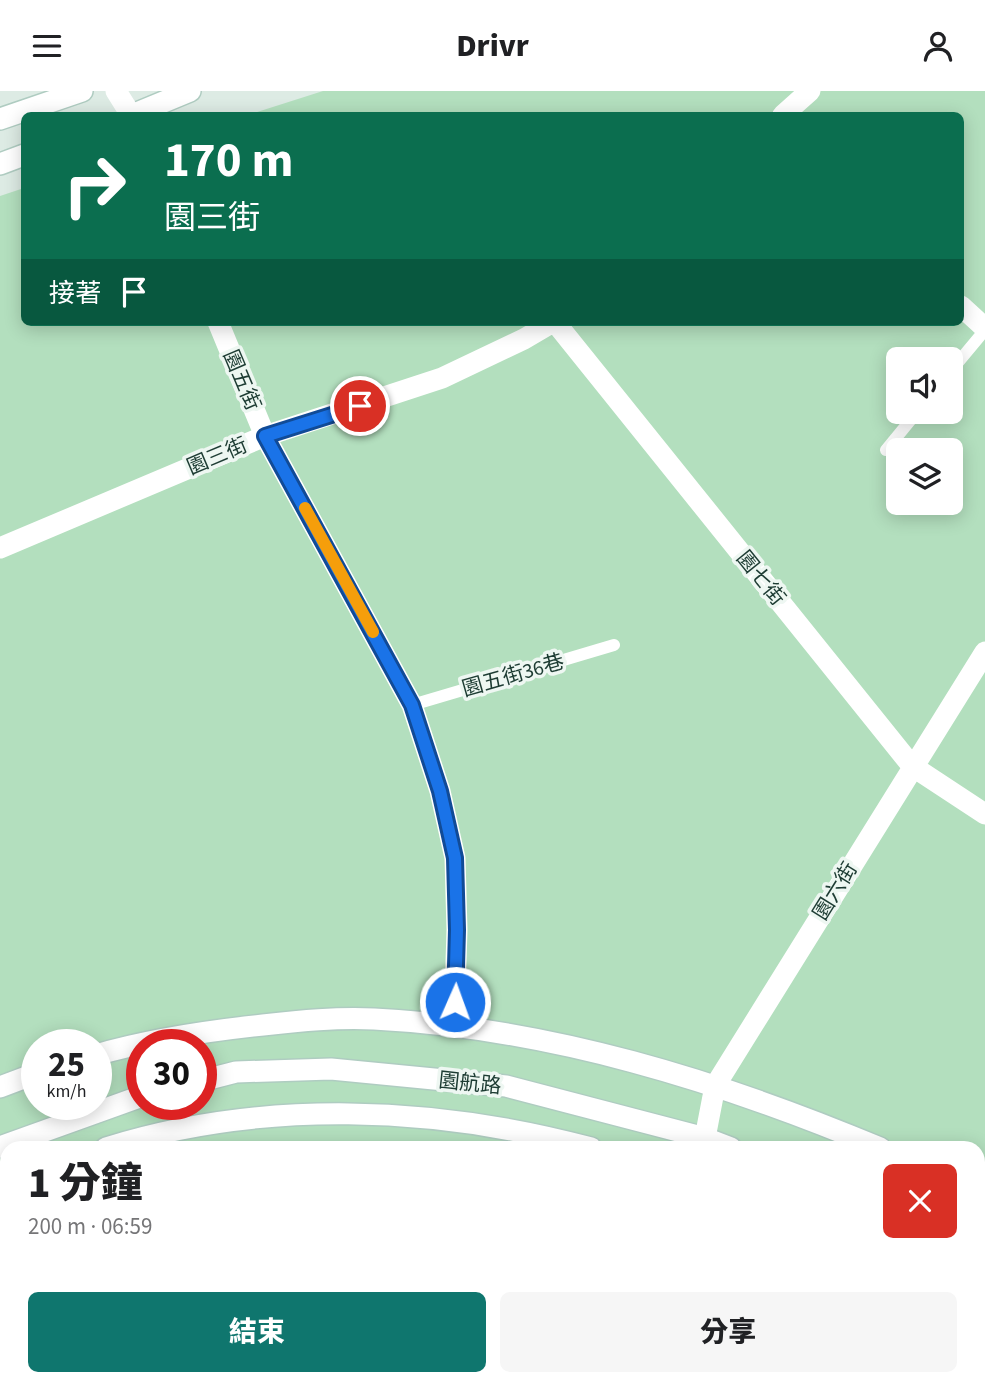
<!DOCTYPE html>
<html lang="zh-TW">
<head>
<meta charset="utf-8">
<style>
  body { margin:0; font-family:"Source Sans 3","Noto Sans TC",sans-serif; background:#f6f6f6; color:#202124; height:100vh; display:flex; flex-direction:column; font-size:26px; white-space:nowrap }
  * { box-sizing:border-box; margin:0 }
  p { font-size:23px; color:#757577 }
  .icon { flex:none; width:38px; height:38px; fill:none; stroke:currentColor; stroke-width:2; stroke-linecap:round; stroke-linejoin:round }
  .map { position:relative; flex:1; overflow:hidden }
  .side { position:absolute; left:0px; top:1050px; width:985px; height:245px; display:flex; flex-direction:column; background:#fff; border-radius:21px 21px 0 0; box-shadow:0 4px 18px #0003 }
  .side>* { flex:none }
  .hud { position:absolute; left:21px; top:21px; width:943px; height:214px; border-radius:10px; box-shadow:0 4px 18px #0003; background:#0b6e4f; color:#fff; overflow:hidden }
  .tools { position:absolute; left:886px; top:256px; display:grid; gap:14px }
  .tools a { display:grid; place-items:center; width:77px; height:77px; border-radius:10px; background:#fff; box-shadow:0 4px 18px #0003; font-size:35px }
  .speed { position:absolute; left:21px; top:938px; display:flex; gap:14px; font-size:35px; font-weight:700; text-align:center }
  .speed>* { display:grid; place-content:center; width:91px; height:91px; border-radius:50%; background:#fff; box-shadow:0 4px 18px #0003; line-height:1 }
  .speed small { font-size:18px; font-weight:400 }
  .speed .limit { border:10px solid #d22; background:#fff; color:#111 }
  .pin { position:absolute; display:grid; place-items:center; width:60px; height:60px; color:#fff; margin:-30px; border:4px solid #fff; border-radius:50%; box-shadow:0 2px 7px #0007 }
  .me { position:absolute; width:77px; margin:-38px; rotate:2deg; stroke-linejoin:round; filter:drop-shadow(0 0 5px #0008) }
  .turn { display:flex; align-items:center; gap:24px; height:147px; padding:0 28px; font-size:32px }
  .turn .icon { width:91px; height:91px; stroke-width:2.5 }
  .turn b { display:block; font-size:49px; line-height:60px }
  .then { display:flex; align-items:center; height:66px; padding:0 28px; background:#0003; gap:14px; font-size:26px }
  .round { display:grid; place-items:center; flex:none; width:74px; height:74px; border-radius:10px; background:#f6f6f6 }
  .head { display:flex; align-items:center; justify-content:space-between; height:119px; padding:0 28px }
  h1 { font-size:42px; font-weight:800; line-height:52px }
  .cta { display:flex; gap:14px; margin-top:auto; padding:14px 28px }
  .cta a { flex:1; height:80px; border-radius:10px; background:#0f766e; color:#fff; font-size:28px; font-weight:800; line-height:80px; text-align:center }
  .cta a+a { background:#f6f6f6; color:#202124 }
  header { display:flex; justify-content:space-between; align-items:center; height:91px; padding:0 28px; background:#fff; font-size:32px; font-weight:800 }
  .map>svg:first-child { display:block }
  .green { fill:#b3dfbe; fill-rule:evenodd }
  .building { fill:url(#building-cross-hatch); stroke:#afc5bb; stroke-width:2 }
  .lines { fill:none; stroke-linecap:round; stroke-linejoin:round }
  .secondary-casing { stroke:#afccc1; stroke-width:24 }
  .lane { stroke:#fff; stroke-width:12 }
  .street { stroke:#fff; stroke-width:21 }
  .secondary { stroke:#fff; stroke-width:21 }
  .route-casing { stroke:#114b97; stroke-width:18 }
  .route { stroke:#1a73e8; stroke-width:12 }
  .slow { stroke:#f59e0b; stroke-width:12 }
  .labels { text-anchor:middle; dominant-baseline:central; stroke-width:7; stroke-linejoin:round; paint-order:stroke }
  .street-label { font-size:21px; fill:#1d3c33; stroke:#eef7f2 }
</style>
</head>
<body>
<header><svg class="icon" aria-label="menu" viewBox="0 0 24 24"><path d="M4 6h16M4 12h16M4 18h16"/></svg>Drivr<svg class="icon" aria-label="person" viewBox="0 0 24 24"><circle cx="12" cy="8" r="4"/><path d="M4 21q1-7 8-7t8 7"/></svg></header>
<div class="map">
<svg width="985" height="1295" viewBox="0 0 985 1295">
  <defs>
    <pattern id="building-cross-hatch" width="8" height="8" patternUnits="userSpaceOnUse" patternTransform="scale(1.75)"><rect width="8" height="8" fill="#b2c6bd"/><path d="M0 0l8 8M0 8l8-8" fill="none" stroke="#90a29a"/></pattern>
  </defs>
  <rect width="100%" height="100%" fill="#ddebe4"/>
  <path class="green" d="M 323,0 L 985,0 L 985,1295 L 0,1295 L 0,105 L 24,97 L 24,231 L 961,231 L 961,24 L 248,24 ZM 898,268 L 950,268 L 950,320 L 898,320 ZM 898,359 L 950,359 L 950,411 L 898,411 ZM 37,954 L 96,954 L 96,1013 L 37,1013 ZM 142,954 L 201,954 L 201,1013 L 142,1013 ZM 7,1057 L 978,1057 L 978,1288 L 7,1288 Z"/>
  <path class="building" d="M 180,1288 L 909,1288 L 924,1295 L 179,1295 Z"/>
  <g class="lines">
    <defs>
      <path id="secondary" d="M 132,24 L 190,0
        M 0,28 L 82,0
        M 0,73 L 24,64
        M 96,964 C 150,948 207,940 263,934 C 299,930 338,926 374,928 C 549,937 720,990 880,1057
        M 201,990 L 236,981 L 331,978 L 506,995 L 705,1047 L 731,1057
        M 0,996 L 37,982
        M 0,1056 L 142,1005
        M 106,1057 C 263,1008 434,1015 591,1057
        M 0,1095 L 7,1092
        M 978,1098 L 985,1101
        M 978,1149 L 985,1152
        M 978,1200 L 985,1203"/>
    </defs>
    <use href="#secondary" class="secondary-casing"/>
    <path class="lane" d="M 950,281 L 985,239
      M 886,359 L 918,320
      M 412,614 L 614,554
      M 403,1057 L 429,1057
      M 978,1260 L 985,1263
      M 124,1288 L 127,1295"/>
    <path class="street" d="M 116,0 L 131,24
      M 783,24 L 810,0
      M 961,215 L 985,237
      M 218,231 L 265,345 L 412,614 L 440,700 L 455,767 L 457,839 L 454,935
      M 555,231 L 912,675 L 985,723
      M 0,457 L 265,345 L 442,287 L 524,248 L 553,231
      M 705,1047 L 715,995 L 985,561
      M 0,1205 L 7,1219
      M 44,1288 L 47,1295"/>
    <use href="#secondary" class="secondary"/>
  </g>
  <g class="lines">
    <defs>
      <path id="route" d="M 360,315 L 265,345 L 412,614 L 440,700 L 455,767 L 457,839 L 455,911"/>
    </defs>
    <use href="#route" class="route-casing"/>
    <use href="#route" class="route"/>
    <path class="slow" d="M 305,417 L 373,541"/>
  </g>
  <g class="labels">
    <g class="street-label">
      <text transform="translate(242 289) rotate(67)">園五街</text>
      <text transform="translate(217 365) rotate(-23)">園三街</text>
      <text transform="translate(761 487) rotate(51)">園七街</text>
      <text transform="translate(513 584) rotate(-16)">園五街36巷</text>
      <text transform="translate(835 800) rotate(-58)">園六街</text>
      <text transform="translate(470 992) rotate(6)">園航路</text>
    </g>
  </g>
</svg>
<div class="tools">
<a><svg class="icon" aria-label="sound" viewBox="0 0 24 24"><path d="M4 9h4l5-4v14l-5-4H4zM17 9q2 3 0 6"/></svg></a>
<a><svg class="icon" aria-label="layers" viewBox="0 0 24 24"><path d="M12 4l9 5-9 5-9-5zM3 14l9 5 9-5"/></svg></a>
</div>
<div class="speed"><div>25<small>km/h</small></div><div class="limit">30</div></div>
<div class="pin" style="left:360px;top:315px;background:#d93025"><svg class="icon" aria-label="arrive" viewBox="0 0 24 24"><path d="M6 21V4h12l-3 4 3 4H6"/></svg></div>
<svg class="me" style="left:455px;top:911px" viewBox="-20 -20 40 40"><circle r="17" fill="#1a73e8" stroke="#fff" stroke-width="3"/><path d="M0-11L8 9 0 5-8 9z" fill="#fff"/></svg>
<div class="hud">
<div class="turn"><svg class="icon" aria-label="right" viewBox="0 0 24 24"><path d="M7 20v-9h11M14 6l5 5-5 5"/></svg><div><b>170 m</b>園三街</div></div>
<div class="then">接著<svg class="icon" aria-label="arrive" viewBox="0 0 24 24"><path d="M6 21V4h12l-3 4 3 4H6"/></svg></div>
</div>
<section class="side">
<div class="head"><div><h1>1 分鐘</h1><p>200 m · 06:59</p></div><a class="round" style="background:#d93025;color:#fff"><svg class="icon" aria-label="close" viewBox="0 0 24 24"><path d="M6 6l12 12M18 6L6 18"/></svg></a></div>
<div class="cta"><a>結束</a><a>分享</a></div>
</section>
</div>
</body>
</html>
